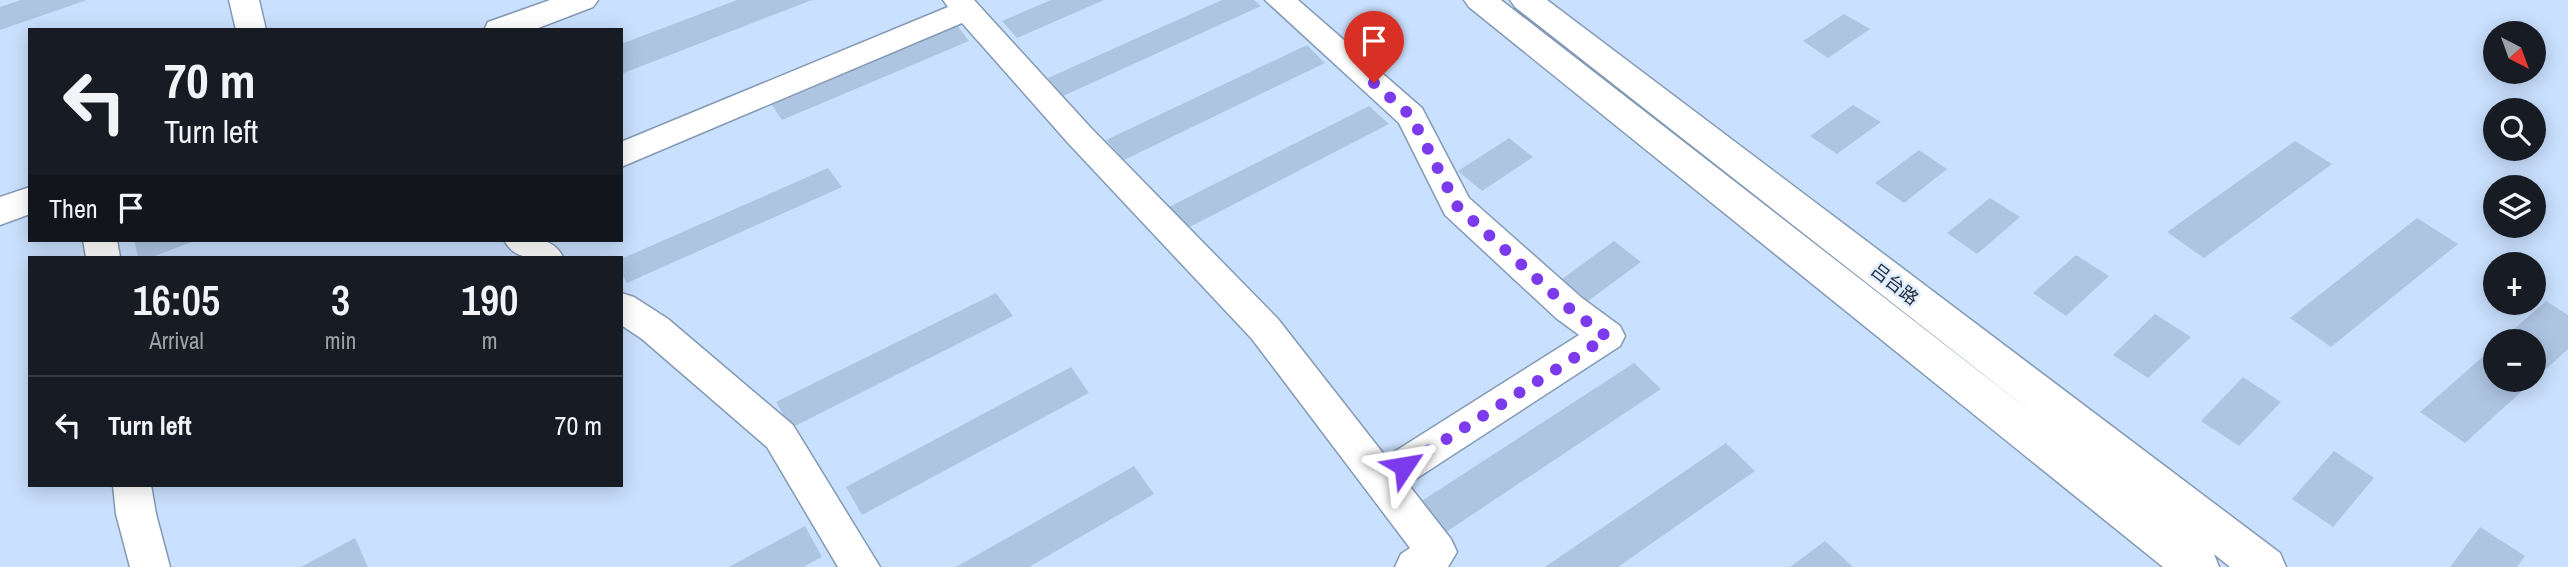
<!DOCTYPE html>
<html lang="en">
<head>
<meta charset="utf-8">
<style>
  body { margin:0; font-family:"Archivo Narrow","Noto Sans SC",sans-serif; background:#242831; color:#f1f3f6; height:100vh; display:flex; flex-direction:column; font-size:26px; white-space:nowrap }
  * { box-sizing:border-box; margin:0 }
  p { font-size:23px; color:#9ea1a6 }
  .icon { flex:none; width:38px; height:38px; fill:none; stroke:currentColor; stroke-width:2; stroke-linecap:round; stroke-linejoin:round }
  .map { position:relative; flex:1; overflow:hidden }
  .side { position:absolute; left:28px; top:256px; width:595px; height:231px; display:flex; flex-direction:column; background:#171b24; border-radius:0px; box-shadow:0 4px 18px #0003 }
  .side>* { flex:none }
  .top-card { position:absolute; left:28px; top:28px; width:595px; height:214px; border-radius:0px; box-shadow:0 4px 18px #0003; background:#171b24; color:#f1f3f6; overflow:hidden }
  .needle { width:46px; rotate:139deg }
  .tools { position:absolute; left:2483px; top:21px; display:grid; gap:14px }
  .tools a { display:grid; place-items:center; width:63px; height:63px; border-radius:50%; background:#171b24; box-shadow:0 4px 18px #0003; font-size:35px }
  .pin { position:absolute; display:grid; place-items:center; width:60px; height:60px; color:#fff; margin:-72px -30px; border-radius:50% 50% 50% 0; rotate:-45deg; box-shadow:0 0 7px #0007 }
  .pin .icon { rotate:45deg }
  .me { position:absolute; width:77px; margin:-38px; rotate:57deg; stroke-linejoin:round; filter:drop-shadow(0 0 5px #0008) }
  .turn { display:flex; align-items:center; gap:24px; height:147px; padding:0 21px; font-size:32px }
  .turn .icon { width:91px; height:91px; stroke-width:2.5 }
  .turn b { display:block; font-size:49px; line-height:60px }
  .then { display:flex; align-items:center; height:66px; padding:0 21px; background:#0003; gap:14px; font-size:26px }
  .eta { display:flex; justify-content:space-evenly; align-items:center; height:119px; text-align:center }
  .eta b { font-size:42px; font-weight:600; line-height:49px }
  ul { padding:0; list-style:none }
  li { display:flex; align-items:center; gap:21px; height:98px; padding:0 21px; border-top:2px solid #363941 }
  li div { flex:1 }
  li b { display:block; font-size:26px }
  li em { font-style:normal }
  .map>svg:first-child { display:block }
  .building { fill:#aec5e2 }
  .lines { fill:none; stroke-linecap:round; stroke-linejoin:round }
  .minor-casing { stroke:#8399b5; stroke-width:3 }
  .major-casing { stroke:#8399b5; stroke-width:3 }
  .minor { fill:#fff; fill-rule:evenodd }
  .major { fill:#fff; fill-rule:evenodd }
  .route { stroke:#7c3aed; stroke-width:12; stroke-dasharray:0 21.6 }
  .labels { text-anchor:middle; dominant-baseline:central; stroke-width:5; stroke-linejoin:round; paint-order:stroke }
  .street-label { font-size:18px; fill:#232c37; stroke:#deedff }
</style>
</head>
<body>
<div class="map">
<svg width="2568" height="567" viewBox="0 0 2568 567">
  <rect width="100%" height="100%" fill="#c9e0fe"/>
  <path class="building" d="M 21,0 L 87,0 L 0,30 L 0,7 Z
    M 737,0 L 812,0 L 621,74 L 621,44 Z
    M 1051,0 L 1104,0 L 1017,38 L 1002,21 Z
    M 1222,0 L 1254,0 L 1261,6 L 1063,96 L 1048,78 Z
    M 1844,14 L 1870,29 L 1828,58 L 1803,41 Z
    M 956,24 L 969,41 L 782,120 L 770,102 Z
    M 1307,45 L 1325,63 L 1124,160 L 1106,140 Z
    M 1853,105 L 1881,122 L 1837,154 L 1810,136 Z
    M 1369,106 L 1389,124 L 1184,230 L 1165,209 Z
    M 1509,138 L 1533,157 L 1482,191 L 1458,171 Z
    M 2295,141 L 2332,164 L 2204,258 L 2167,232 Z
    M 1919,150 L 1947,169 L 1904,203 L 1875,183 Z
    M 828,168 L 842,187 L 627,283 L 621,272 L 621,259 Z
    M 1990,198 L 2020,217 L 1977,254 L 1947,233 Z
    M 2417,218 L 2458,244 L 2331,347 L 2290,318 Z
    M 134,240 L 197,240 L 152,257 L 138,257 Z
    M 1614,241 L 1641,262 L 1588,301 L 1562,279 Z
    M 2076,255 L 2109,276 L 2066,316 L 2033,293 Z
    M 996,293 L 1013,316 L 791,428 L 776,402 Z
    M 2546,301 L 2568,315 L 2568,349 L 2465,443 L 2420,412 L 2496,345 L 2496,380 L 2534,380 L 2534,341 L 2500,341 Z
    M 2155,314 L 2191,337 L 2148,378 L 2113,355 Z
    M 1634,363 L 1661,389 L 1440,536 L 1414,506 Z
    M 1071,367 L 1089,393 L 862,515 L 846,487 Z
    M 2243,377 L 2281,402 L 2239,446 L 2201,421 Z
    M 1726,443 L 1755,471 L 1618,567 L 1545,567 Z
    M 2334,451 L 2374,478 L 2333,527 L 2292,499 Z
    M 1134,466 L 1154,494 L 1029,567 L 956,567 Z
    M 805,526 L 822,557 L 803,567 L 729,567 Z
    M 2480,527 L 2525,556 L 2517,567 L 2450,567 Z
    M 355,538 L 368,567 L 301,567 Z
    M 1825,541 L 1853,567 L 1790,567 Z"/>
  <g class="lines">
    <defs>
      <path id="minor" d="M 229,0 L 259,0 L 266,30 L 236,30 Z
        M 943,0 L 974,0 L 1091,128 L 1278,319 L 1386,457 L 1579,335 L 1556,318 L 1445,215 L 1399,123 L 1265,0 L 1298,0 L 1422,108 L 1469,198 L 1582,298 L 1620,326 L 1625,336 L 1620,346 L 1408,484 L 1451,539 L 1457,552 L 1448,567 L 1395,567 L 1401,554 L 1410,548 L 1252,339 L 1069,144 L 962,23 L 621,167 L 621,142 L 948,7 Z
        M 83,240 L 117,240 L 120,257 L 86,257 Z
        M 504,240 C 527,239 551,234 563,257 C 540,258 516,263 504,240 Z
        M 621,293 L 634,297 L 668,319 L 793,425 L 880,567 L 838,567 L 767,447 L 642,339 L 621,325 Z
        M 113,485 L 151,485 L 156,514 L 170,567 L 130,567 L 116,514 Z"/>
      <path id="major" d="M 550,0 L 598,0 L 593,7 L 533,30 L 484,30 L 488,22 Z
        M 1464,0 L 1501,0 L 2039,418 L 1515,7 L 1510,0 L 1547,0 L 2280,553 L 2286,567 L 2230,567 L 2214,554 L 2219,567 L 2163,567 L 1469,7 Z
        M 30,187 L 30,214 L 0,225 L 0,197 Z"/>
    </defs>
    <use href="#minor" class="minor-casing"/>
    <use href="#major" class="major-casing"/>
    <use href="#minor" class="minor"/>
    <use href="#major" class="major"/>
  </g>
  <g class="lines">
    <path class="route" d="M 1374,83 L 1411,116 L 1457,206 L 1569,308 L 1607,337 L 1404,466"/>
  </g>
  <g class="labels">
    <g class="street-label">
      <text transform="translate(1895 284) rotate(38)">吕台路</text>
    </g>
  </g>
</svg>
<div class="tools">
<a><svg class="needle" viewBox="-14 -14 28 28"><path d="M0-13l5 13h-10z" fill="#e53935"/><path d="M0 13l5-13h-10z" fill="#9ea1a6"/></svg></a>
<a><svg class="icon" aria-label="search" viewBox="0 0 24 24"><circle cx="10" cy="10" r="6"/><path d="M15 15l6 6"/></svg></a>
<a><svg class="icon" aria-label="layers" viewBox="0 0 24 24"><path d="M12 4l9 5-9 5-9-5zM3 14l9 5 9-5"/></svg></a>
<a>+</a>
<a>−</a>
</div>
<div class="pin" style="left:1374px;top:83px;background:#d93025"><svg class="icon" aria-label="arrive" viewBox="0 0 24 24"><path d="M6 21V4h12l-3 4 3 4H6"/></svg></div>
<svg class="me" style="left:1404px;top:466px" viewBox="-20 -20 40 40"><path d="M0-17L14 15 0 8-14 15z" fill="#7c3aed" stroke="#fff" stroke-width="4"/></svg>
<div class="top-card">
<div class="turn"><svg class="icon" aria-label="left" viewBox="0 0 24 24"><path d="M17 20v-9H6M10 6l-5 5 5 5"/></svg><div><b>70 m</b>Turn left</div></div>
<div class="then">Then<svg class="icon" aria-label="arrive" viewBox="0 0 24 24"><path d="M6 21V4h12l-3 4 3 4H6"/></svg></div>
</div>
<section class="side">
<div class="eta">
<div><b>16:05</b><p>Arrival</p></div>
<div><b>3</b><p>min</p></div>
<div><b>190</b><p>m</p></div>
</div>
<ul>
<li><svg class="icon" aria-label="left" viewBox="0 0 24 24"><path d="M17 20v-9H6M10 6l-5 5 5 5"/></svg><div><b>Turn left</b></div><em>70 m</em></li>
</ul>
</section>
</div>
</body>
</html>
